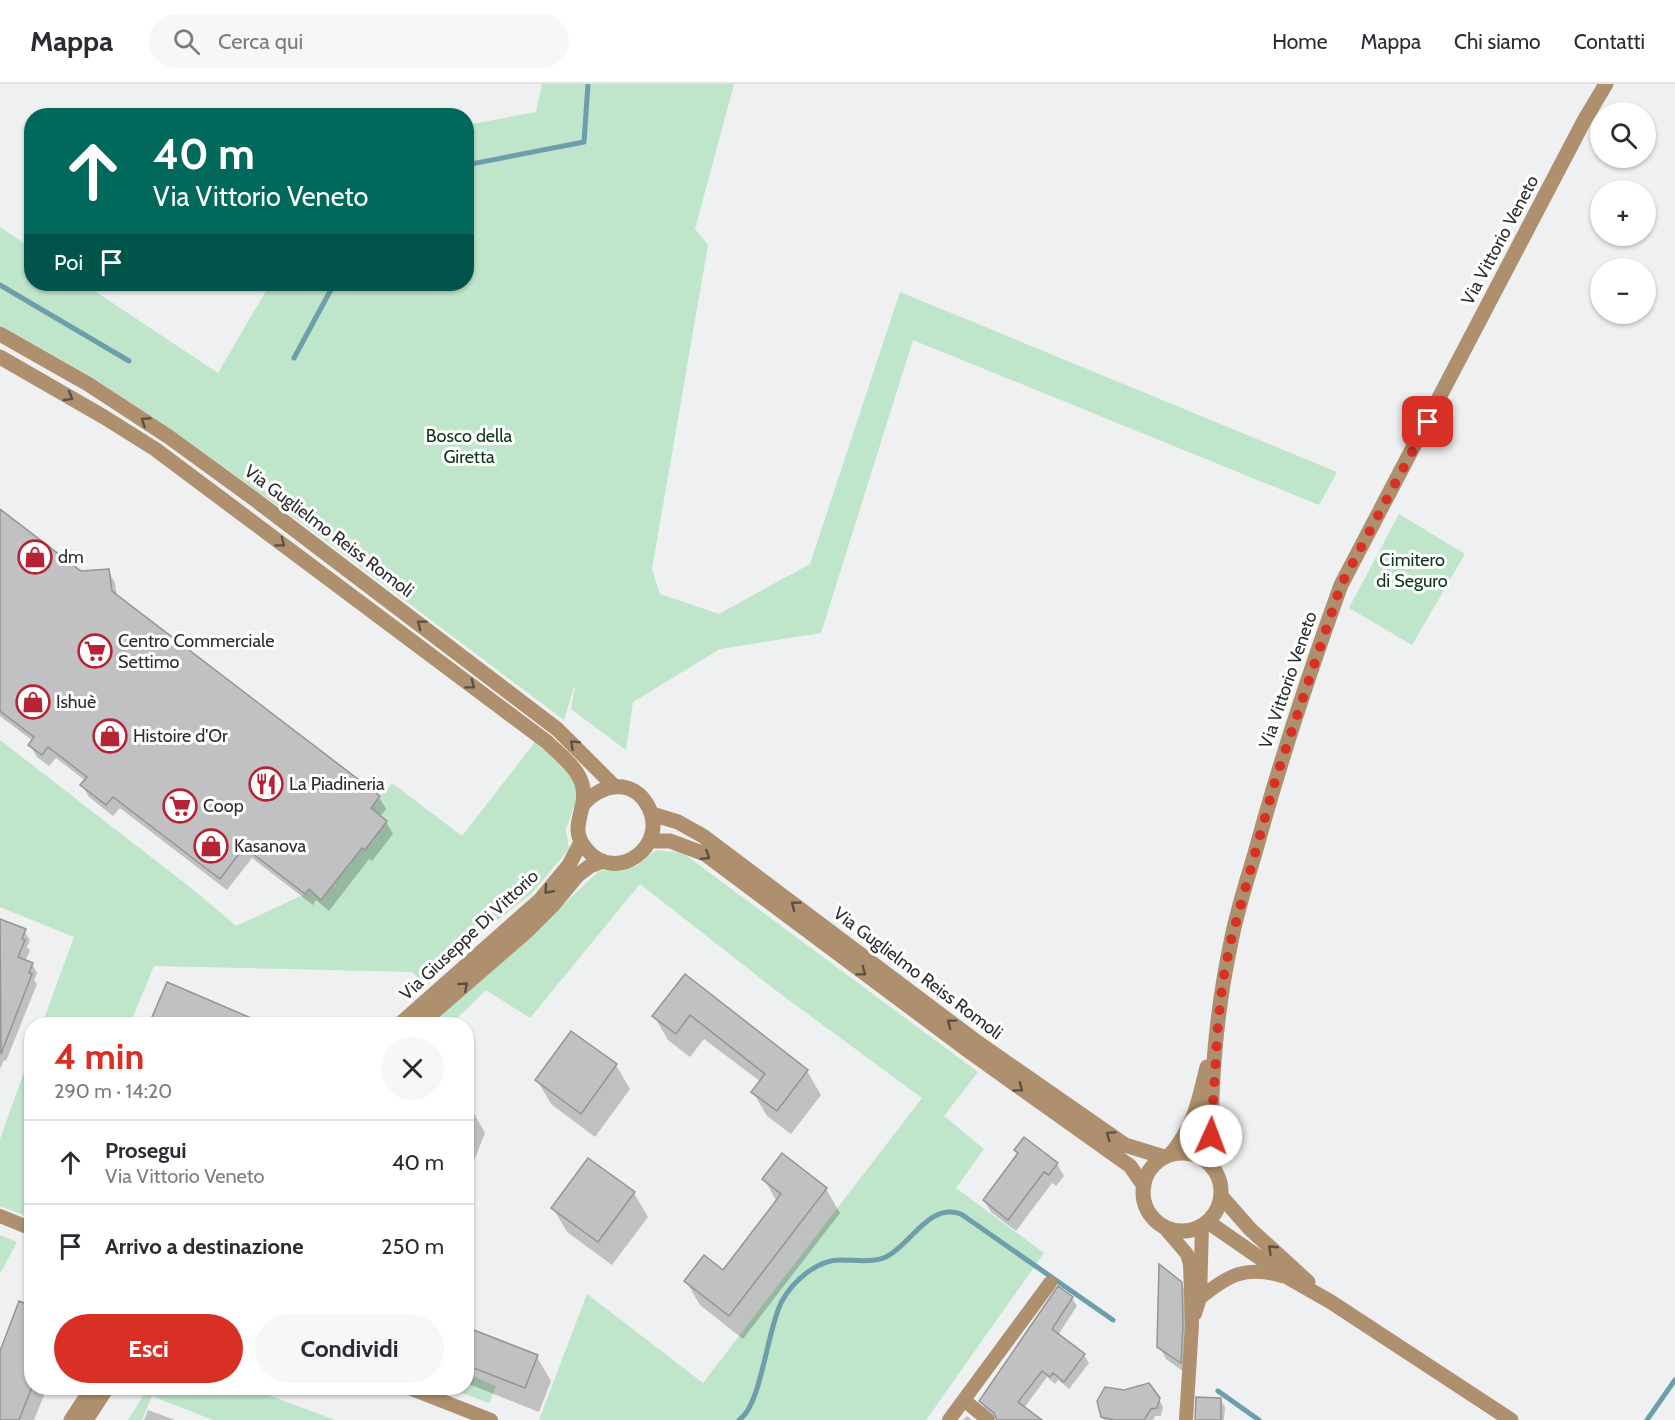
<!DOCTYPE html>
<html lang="it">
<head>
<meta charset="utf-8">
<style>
  body { margin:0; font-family:Cabin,sans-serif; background:#f7f7f7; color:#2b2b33; height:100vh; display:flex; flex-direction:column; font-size:22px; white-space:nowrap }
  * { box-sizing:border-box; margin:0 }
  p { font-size:20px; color:#7c7c81 }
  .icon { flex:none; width:33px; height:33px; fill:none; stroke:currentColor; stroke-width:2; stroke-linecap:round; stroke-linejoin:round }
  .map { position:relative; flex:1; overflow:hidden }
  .sheet { position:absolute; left:24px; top:933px; width:450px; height:378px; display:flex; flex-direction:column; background:#fff; border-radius:24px; box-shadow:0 2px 4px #0004 }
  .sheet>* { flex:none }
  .guide { position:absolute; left:24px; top:24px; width:450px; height:183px; border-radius:24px; box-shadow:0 2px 4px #0004; background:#00695c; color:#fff; overflow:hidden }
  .tools { position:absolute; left:1590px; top:18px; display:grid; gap:12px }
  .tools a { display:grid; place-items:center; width:66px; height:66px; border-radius:50%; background:#fff; box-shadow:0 2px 4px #0004; font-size:30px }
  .pin { position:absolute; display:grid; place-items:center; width:51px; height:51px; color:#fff; margin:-26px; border-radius:12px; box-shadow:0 3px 9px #0006 }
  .me { position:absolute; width:66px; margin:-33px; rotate:2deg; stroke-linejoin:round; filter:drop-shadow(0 0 4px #0008) }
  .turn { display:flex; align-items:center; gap:21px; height:126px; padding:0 30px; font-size:27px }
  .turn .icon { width:78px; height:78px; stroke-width:2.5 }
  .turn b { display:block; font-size:42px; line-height:51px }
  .then { display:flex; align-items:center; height:57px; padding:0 30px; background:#0003; gap:12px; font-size:22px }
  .round { display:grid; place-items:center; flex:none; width:63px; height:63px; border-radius:32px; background:#f7f7f7 }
  .overview { display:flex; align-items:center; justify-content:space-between; height:102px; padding:0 30px }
  h1 { font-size:36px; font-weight:700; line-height:45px; color:#d93025 }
  .button { display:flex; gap:12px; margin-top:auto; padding:12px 30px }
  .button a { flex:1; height:69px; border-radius:36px; background:#d93025; color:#fff; font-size:24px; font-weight:700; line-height:69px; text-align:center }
  .button a+a { background:#f7f7f7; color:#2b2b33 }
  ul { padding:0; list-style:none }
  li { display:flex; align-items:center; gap:18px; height:84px; padding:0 30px; border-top:2px solid #e1e1e2 }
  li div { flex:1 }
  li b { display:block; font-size:22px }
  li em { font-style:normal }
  header { display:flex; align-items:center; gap:36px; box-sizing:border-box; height:84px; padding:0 30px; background:#fff; border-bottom:2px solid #e1e1e2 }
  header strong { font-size:28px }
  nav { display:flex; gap:33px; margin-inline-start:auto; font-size:21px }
  .search { width:420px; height:54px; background:#f7f7f7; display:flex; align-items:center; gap:15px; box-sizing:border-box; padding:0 21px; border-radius:33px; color:#7c7c81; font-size:22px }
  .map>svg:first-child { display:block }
  .green { fill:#bfe5ca }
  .shadow { fill:#0003 }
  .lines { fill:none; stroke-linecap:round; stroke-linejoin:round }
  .stream { stroke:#6d9eab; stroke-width:5 }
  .building { fill:#c1c0c2; stroke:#959495; stroke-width:1.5 }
  .minor { stroke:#af906e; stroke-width:14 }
  .tertiary { stroke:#af906e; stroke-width:15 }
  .oneway { stroke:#5a5044 }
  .route { stroke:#d93025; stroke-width:10; stroke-dasharray:0 18 }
  .labels { text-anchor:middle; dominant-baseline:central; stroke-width:6; stroke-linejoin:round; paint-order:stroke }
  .street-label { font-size:18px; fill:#2d2d2d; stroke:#fff }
  .park-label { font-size:18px; fill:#0c351e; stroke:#fff }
  .poi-label { font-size:18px; fill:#2d2d2d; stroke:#fff; text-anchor:start }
</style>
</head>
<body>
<header>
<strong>Mappa</strong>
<div class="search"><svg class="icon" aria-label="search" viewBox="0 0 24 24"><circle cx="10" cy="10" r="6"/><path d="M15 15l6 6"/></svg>Cerca qui</div>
<nav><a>Home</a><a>Mappa</a><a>Chi siamo</a><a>Contatti</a></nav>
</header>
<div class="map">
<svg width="1675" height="1336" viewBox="0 0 1675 1336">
  <rect width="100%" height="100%" fill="#eff0f1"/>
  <path class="green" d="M 542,0 L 734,0 L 695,145 L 708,161 L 652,485 L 660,510 L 719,530 L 810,480 L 900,208 L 1337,388 L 1319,421 L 913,256 L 821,549 L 720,565 L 633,618 L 626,666 L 571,625 L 575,604 L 574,603 L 564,636 L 306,442 L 176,349 L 90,292 L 0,241 L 0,143 L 31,164 L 32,200 L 84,200 L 218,289 L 270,200 L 466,200 L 467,41 L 536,28 Z
    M 1399,430 L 1465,470 L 1412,561 L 1349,524 Z
    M 0,656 L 191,804 L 236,842 L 305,810 L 309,805 L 322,815 L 358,768 L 348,753 L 365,766 L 387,737 L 371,724 L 392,699 L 462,752 L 535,658 L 566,685 L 576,701 L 575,720 L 566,745 L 569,765 L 532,809 L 420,898 L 413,888 L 154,882 L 130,940 L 42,940 L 74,853 L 0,823 Z
    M 656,766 L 683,769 L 978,988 L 944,1032 L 984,1065 L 956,1104 L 1044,1169 L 926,1336 L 539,1336 L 587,1210 L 703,1299 L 922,1014 L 778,908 L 640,800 L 530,934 L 486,906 L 451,940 L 429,940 L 530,852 L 599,787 L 637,782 Z
    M 31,969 L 31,1134 L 0,1122 L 0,1055 Z
    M 0,1151 L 17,1158 L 0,1190 Z
    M 467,1290 L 496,1302 L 489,1319 L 449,1304 L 466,1304 Z
    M 148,1304 L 250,1304 L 335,1336 L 213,1336 L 152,1312 L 142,1336 L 128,1336 Z"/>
  <path class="shadow" d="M 0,427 L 81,489 L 108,487 L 115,499 L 117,512 L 379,713 L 386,725 L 380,733 L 386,738 L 393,750 L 372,777 L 369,775 L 329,827 L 316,816 L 313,821 L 252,774 L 227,806 L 120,724 L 113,732 L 89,713 L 82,701 L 86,697 L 56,674 L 49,682 L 37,673 L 30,661 L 33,657 L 0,632 Z
    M 0,837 L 24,847 L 30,856 L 27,863 L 30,867 L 25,877 L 32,880 L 37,889 L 34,896 L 37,900 L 6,977 L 4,976 L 0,985 Z
    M 685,892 L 807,987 L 821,1011 L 791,1050 L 767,1032 L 753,1008 L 761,998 L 704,955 L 690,973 L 668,956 L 654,932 Z
    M 168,900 L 262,940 L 151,940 Z
    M 616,981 L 630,1005 L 595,1053 L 551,1020 L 537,996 Z
    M 466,1023 L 471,1024 L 485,1049 L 466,1097 Z
    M 1016,1066 L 1057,1080 L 1064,1092 L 1056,1102 L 1052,1099 L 1016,1147 L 991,1128 L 984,1116 L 1019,1071 Z
    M 782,1071 L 826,1105 L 840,1129 L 743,1255 L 700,1221 L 686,1197 L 723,1188 L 777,1118 L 764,1095 Z
    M 634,1109 L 648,1133 L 612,1181 L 567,1148 L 553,1124 Z
    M 1180,1199 L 1188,1212 L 1187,1290 L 1166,1275 L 1159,1262 Z
    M 1072,1214 L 1077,1222 L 1058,1251 L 1084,1271 L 1089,1279 L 1069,1305 L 1058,1296 L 1055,1300 L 1047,1293 L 1024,1324 L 1040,1336 L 997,1336 L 985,1325 L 980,1317 Z
    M 466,1244 L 537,1273 L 551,1297 L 539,1328 L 466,1299 Z
    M 0,1271 L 32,1304 L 47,1304 L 34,1336 L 0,1336 Z
    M 1158,1314 L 1163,1323 L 1161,1332 L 1155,1332 L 1153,1336 L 1104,1336 L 1102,1333 Z
    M 1220,1315 L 1225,1323 L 1224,1336 L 1197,1336 Z
    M 148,1326 L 175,1336 L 144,1336 Z
    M 967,1332 L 972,1336 L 963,1336 Z"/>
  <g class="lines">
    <path class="stream" d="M 466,81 L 584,58 L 588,0
      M 0,201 L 129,277
      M 294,274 L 334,200
      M 1218,1307 L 1259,1336
      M 739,1336 C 762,1321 767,1244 782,1217 C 793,1197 817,1176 840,1176 C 855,1176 872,1179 886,1173 C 911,1161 929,1118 961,1130 L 1113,1236
      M 1647,1336 L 1675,1296"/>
  </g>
  <path class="building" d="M 0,425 L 81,487 L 109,485 L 112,507 L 380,712 L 371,724 L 387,737 L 365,766 L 362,764 L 321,816 L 309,805 L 305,810 L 244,763 L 220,795 L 113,713 L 106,721 L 80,701 L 87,693 L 48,663 L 42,671 L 28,661 L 34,653 L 0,627 Z
    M 0,835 L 26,845 L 22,855 L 25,856 L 18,873 L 33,879 L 29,889 L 32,890 L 1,970 Z
    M 685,890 L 808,986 L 777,1027 L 751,1008 L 765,990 L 690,931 L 676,950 L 652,932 Z
    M 167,898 L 265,940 L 149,940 Z
    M 571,947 L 617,980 L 581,1030 L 535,996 Z
    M 1024,1053 L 1058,1079 L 1049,1091 L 1044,1088 L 1008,1136 L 983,1116 L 1018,1069 L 1014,1066 Z
    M 782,1069 L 827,1104 L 729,1232 L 684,1197 L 704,1171 L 723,1186 L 781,1110 L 762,1095 Z
    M 588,1074 L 635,1108 L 598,1158 L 551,1124 Z
    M 1159,1180 L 1182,1198 L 1183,1241 L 1181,1279 L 1157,1263 Z
    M 1058,1202 L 1073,1213 L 1052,1245 L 1085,1270 L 1064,1298 L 1053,1289 L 1050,1293 L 1042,1287 L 1018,1318 L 1042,1336 L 997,1336 L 994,1329 L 979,1317 Z
    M 19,1217 L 32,1222 L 32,1303 L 19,1336 L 0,1336 L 0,1267 Z
    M 466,1243 L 538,1271 L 525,1304 L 466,1281 Z
    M 1149,1299 L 1160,1314 L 1157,1324 L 1151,1325 L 1144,1336 L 1115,1336 L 1101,1333 L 1097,1317 L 1105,1303 L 1124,1306 Z
    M 1196,1313 L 1221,1314 L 1221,1336 L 1195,1336 Z"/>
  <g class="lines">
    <path class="minor" d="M 0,1132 L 32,1145
      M 1163,1142 L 1187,1170 L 1190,1180 L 1192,1241 L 1186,1336
      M 1200,1214 C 1228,1191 1246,1181 1282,1192
      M 1195,1230 L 1200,1214 L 1202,1141
      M 409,1304 L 491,1336
      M 964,1316 L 988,1336
      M 949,1336 L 1050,1199"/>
    <path class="tertiary" d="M 0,250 L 88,300 L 169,353 L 257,417 L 557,645 L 615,703
      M 0,273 L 104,333 L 155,365 L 547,658 C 560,671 581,686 583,705 C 587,728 567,744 587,766 C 616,800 668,763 649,724 C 634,693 600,699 582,722
      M 652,730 L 678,738 L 703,752 L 977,958 L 1125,1061 L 1164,1073
      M 651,757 L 670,757 L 705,770 L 970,968 L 1130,1082 L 1144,1102
      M 400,940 L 540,816 L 569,781 L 581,758
      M 420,940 L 527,847 L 553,821 L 578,791 L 590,782 L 603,777
      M1143 1108a39 39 0 1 1 78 0a39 39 0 1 1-78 0Z
      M 1170,1071 C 1195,1041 1198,1019 1207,983
      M 1213,1085 C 1208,1014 1216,928 1231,858 C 1237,826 1248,794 1257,762 C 1281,674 1310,587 1341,501 L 1585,35 L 1606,0
      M 1221,1112 L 1250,1145 L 1308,1198
      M 1208,1138 L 1289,1194 L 1331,1218 L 1511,1336
      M 71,1336 L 92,1304
      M 86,1336 L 107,1304"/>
  </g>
  <defs><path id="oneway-chevron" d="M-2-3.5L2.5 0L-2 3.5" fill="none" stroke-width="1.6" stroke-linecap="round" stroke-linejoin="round" transform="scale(1.5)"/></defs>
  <g class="oneway">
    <use href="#oneway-chevron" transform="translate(69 313) rotate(30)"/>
    <use href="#oneway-chevron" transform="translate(145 337) rotate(-147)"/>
    <use href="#oneway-chevron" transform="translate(281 459) rotate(37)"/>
    <use href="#oneway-chevron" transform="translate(421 540) rotate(-143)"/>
    <use href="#oneway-chevron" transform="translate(471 601) rotate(37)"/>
    <use href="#oneway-chevron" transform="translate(574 660) rotate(-136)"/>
    <use href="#oneway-chevron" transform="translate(706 772) rotate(32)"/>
    <use href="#oneway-chevron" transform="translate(548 806) rotate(131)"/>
    <use href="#oneway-chevron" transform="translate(795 821) rotate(-143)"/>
    <use href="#oneway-chevron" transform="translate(862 888) rotate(37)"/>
    <use href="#oneway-chevron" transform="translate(464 902) rotate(-41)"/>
    <use href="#oneway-chevron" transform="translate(951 939) rotate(-143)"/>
    <use href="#oneway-chevron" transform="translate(1019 1004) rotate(36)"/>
    <use href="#oneway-chevron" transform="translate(1110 1051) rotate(-145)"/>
    <use href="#oneway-chevron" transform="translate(1272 1165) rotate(-137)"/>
  </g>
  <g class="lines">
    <path class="route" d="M 1211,1052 L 1218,939 L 1223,896 L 1231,856 L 1276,694 L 1341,501 L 1428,338"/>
  </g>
  <defs>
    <symbol id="shop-ring" viewBox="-11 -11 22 22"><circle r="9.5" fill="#fff" stroke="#b52335" stroke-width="1.5"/><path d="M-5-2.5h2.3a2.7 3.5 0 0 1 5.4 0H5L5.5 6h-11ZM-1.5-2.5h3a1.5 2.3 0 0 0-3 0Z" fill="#b52335"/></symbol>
    <symbol id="supermarket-ring" viewBox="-11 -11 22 22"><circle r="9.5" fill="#fff" stroke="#b52335" stroke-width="1.5"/><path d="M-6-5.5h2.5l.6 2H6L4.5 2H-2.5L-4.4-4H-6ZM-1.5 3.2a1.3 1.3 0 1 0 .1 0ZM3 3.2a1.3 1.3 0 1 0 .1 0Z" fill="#b52335"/></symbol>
    <symbol id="restaurant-ring" viewBox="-11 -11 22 22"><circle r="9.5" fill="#fff" stroke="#b52335" stroke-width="1.5"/><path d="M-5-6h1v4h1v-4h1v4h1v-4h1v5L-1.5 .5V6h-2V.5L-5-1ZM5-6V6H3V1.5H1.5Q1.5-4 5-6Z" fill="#b52335"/></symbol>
  </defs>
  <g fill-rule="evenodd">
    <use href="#shop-ring" x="16" y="454" width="38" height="38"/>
    <use href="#supermarket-ring" x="76" y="548" width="38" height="38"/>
    <use href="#shop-ring" x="14" y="599" width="38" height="38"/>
    <use href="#shop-ring" x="91" y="633" width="38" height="38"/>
    <use href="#restaurant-ring" x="247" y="681" width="38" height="38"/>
    <use href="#supermarket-ring" x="161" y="703" width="38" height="38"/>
    <use href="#shop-ring" x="192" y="743" width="38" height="38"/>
  </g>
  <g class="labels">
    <g class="street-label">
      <text transform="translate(1500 156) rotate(-62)">Via Vittorio Veneto</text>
      <text transform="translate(329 447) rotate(37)">Via Guglielmo Reiss Romoli</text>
      <text transform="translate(1288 596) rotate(-71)">Via Vittorio Veneto</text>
      <text transform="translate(469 851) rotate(-43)">Via Giuseppe Di Vittorio</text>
      <text transform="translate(918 889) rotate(37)">Via Guglielmo Reiss Romoli</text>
    </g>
    <g class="park-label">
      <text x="469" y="352">Bosco della<tspan x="469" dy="21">Giretta</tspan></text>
      <text x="1412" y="476">Cimitero<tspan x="1412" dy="21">di Seguro</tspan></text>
    </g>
    <g class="poi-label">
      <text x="58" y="473">dm</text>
      <text x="118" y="557">Centro Commerciale<tspan x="118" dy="21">Settimo</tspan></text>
      <text x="56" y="618">Ishuè</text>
      <text x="133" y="652">Histoire d'Or</text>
      <text x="289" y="700">La Piadineria</text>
      <text x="203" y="722">Coop</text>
      <text x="234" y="762">Kasanova</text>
    </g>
  </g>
</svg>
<div class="tools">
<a><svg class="icon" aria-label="search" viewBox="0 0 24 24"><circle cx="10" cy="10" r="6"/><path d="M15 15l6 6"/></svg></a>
<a>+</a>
<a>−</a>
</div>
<div class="pin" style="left:1428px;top:338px;background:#d93025"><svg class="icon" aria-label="arrive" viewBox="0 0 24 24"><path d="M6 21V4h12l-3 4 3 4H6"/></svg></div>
<svg class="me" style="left:1211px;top:1052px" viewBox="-20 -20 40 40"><circle r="19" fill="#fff"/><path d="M0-13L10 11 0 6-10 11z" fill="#d93025"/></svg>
<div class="guide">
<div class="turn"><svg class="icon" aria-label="ahead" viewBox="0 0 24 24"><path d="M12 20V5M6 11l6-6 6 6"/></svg><div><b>40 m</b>Via Vittorio Veneto</div></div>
<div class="then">Poi<svg class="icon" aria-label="arrive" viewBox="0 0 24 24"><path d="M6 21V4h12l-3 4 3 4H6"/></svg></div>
</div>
<section class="sheet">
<div class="overview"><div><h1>4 min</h1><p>290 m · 14:20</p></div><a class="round"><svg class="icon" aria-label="close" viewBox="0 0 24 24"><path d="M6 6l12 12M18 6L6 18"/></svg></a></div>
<ul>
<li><svg class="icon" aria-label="ahead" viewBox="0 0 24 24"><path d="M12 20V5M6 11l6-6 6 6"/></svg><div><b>Prosegui</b><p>Via Vittorio Veneto</p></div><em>40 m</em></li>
<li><svg class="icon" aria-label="arrive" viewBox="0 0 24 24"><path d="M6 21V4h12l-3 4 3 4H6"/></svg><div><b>Arrivo a destinazione</b></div><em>250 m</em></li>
</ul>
<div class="button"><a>Esci</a><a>Condividi</a></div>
</section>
</div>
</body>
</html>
